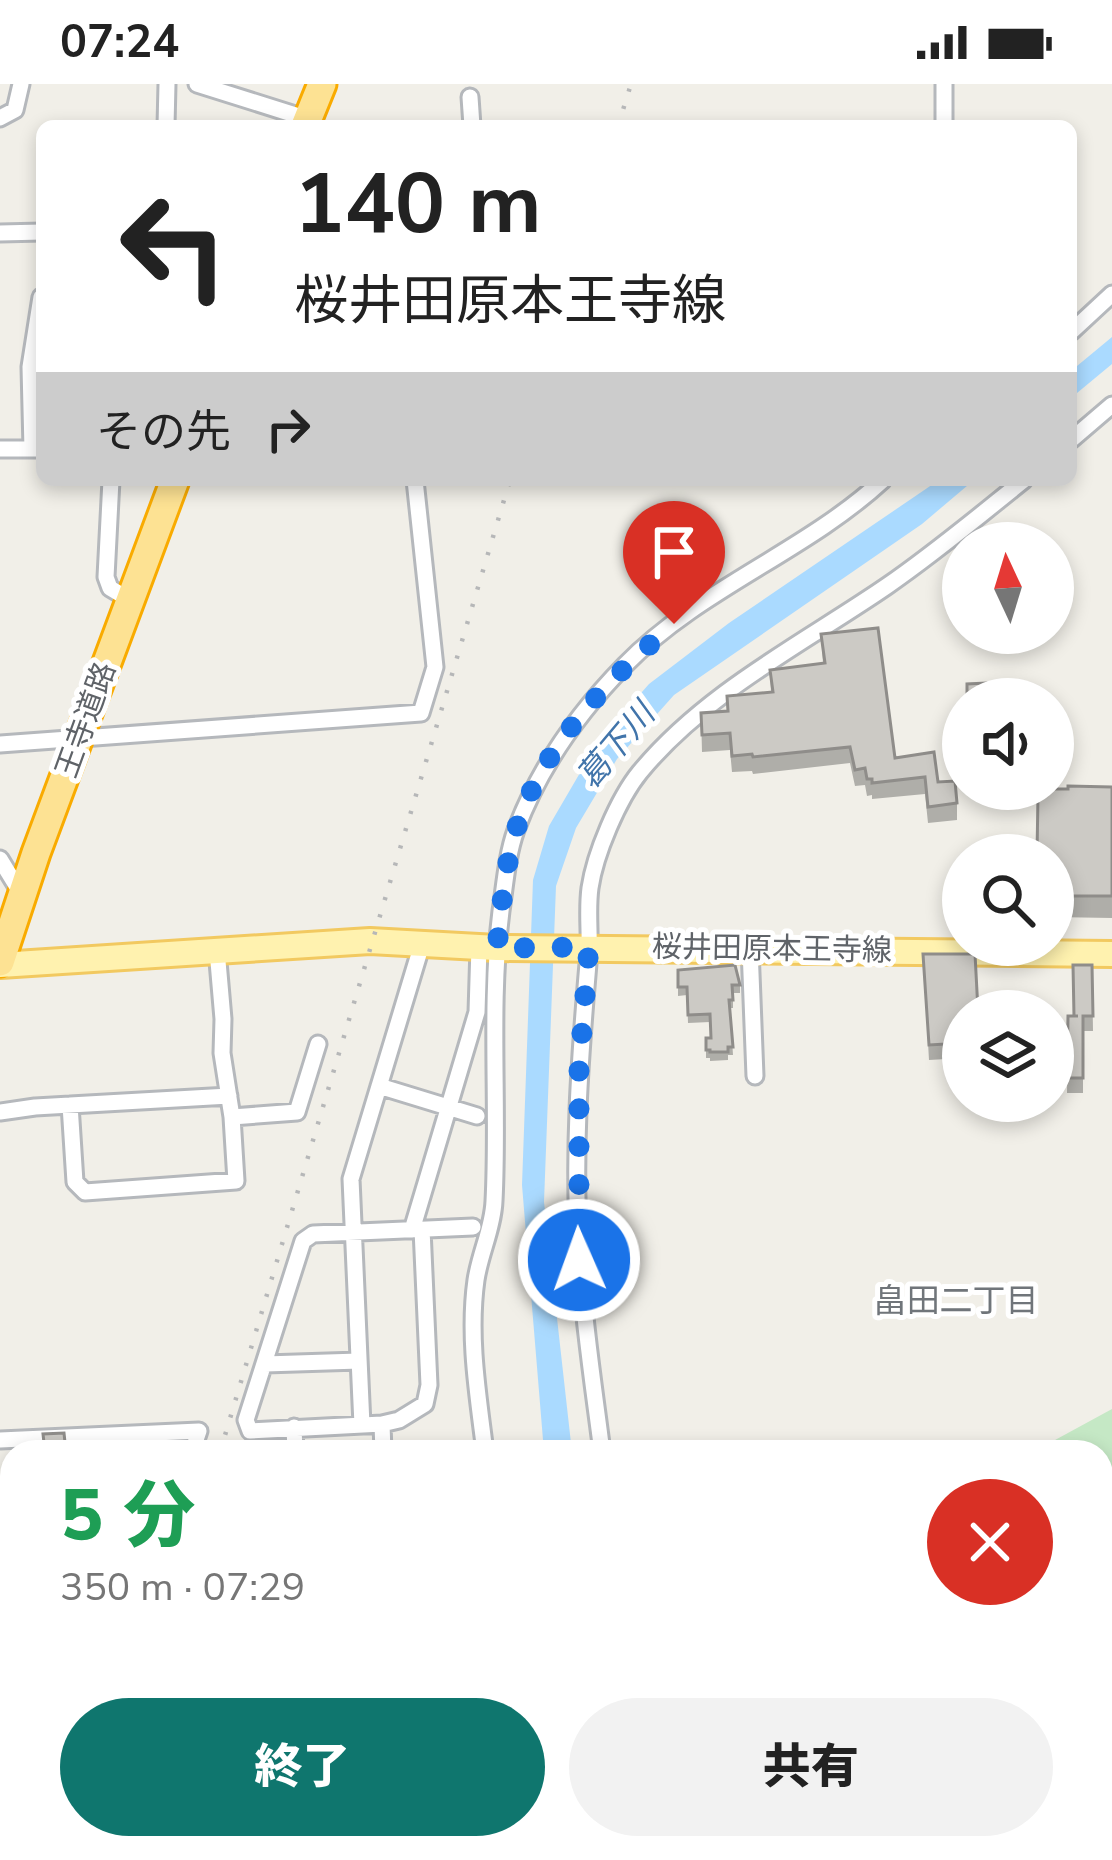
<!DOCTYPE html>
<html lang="ja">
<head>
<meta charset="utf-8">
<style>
  body { margin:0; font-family:"Nunito Sans","Noto Sans JP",sans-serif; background:#f2f2f2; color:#222; height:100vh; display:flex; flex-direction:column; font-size:45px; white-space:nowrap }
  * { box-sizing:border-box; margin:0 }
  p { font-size:39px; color:#767676 }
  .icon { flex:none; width:66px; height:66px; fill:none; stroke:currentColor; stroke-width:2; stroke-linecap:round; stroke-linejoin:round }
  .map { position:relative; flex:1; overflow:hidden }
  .sheet { position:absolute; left:0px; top:1356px; width:1113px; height:420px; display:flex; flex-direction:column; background:#fff; border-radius:36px 36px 0 0; box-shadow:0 6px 18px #0003 }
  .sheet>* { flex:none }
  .guide { position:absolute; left:36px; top:36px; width:1041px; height:366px; border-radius:18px; box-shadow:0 6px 18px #0003; background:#fff; color:#222; overflow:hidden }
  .needle { width:78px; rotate:356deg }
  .buttons { position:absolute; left:942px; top:438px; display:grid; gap:24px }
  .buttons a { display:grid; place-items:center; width:132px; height:132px; border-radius:50%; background:#fff; box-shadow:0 6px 18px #0003; font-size:60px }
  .pin { position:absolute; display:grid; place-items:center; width:102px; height:102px; color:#fff; margin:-123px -51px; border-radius:50% 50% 50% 0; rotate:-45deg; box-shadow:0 0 12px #0007 }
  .pin .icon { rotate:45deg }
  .me { position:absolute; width:132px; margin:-66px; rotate:358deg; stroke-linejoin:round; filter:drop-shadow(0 0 9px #0008) }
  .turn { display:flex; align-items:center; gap:42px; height:252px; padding:0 60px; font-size:54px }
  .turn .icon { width:156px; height:156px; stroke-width:2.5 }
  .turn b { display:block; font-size:84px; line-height:102px }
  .then { display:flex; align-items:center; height:114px; padding:0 60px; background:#0003; gap:24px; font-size:45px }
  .round { display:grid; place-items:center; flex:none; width:126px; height:126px; border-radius:63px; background:#f2f2f2 }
  .headline { display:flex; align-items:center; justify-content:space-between; height:204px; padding:0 60px }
  h1 { font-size:72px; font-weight:800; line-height:90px; color:#1e9e55 }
  .action { display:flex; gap:24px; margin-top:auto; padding:24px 60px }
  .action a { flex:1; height:138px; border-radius:72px; background:#0f766e; color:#fff; font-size:48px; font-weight:800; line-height:138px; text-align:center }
  .action a+a { background:#f2f2f2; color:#222 }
  .status { display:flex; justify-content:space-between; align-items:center; height:84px; padding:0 60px; background:#fff; direction:ltr }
  .status svg { height:33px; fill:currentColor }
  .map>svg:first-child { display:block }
  .green { fill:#c5e8c5 }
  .water { fill:#aadaff }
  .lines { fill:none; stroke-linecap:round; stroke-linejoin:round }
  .river { stroke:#aadaff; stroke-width:27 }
  .street-casing { stroke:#b5b8bc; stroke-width:21 }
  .primary-casing { stroke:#f2c960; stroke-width:30 }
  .highway-casing { stroke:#f9ab00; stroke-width:33 }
  .street { stroke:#fff; stroke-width:15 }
  .primary { stroke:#fff2af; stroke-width:24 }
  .highway { stroke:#fde293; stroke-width:27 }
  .rail { stroke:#b6b7b8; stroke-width:4.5; stroke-dasharray:3 15; stroke-linecap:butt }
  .wall { fill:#afaea9 }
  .building { fill:#cccac5; stroke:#8f8d8a; stroke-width:3 }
  .route { stroke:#1a73e8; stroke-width:21; stroke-dasharray:0 37.8 }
  .labels { text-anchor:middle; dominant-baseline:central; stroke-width:10; stroke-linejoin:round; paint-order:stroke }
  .street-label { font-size:30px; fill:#5f6368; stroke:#fff }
  .water-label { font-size:33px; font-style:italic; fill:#4174aa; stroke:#fff }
  .neighbourhood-label { font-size:33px; fill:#70757a; stroke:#fff }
</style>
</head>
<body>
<div class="status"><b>07:24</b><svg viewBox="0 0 49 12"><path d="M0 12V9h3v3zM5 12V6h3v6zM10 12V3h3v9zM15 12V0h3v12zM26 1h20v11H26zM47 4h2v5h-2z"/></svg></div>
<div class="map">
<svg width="1112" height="1776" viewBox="0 0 1112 1776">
  <rect width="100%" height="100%" fill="#f1efe8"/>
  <path class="green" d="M 1112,1325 L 1112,1776 L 739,1776 L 739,1764 L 1101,1764 L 1101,1368 L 1033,1368 Z"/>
  <path class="water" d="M 1112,253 L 1112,280 L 1071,314 L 1071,287 Z
    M 939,396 L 974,396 L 922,440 L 674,611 L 617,675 L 576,744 L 556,802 L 544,1118 L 572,1368 L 544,1368 L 522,1101 L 533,796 L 549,742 L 598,658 L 649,600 L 729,539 Z"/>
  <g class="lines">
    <path class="river" d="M 402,1776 L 418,1764"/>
    <defs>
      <path id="street" d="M 197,0 L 308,35
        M 470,13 L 472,42
        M 0,34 L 15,26 L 21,0
        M 166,42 L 167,0
        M 944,42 L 944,0
        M 0,149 L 42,148
        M 1071,248 L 1112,210
        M 1071,356 L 1112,321
        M 0,365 L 39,365
        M 32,365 L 30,283 L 41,213
        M 111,396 L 106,493 L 110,504 L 130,516
        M 0,660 L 421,629 L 435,583 L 415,396
        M 0,775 L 22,811
        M 750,864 L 755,992
        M 379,1002 L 477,1032
        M 70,1021 L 75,1098 L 85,1108 L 236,1097 L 232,1033 L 222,969 L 223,935 L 217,866
        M 0,1028 L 35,1023 L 229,1012
        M 232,1033 L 297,1028 L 318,960
        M 422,1145 L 429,1301 L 425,1320 L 399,1336 L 382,1340 L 250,1347 L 246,1336 L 303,1157 L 313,1150 L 473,1143
        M 412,1146 L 477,928 L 479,863
        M 265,1280 L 359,1277
        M 382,1340 L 383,1368
        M 362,1341 L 351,1095 L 422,860
        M 294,1343 L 295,1368
        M 0,1356 L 199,1347 L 192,1368
        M 485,1368 C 478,1311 468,1253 476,1196 C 480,1169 493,1144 494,1117 C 499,1020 489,923 501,827 C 505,800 507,771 516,746 C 539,684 579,628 625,581 C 699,505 805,468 883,396
        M 602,1368 C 594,1305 584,1241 580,1178 C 572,1075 580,971 589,868 C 590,847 587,826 590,804 C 595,770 618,715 640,688 C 706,608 804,559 887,502 C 935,469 979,432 1024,396
        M 115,1776 L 119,1764
        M 194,1776 L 195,1764
        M 370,1776 L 372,1764
        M 522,1776 L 522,1764
        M 610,1776 L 610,1764"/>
      <path id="primary" d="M 0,881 L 370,857 L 497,864 L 1112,870"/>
      <path id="highway" d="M 305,42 L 322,0
        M 0,878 L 36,769 L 175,396"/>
    </defs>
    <use href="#street" class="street-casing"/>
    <use href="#primary" class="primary-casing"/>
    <use href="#highway" class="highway-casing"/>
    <use href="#street" class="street"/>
    <use href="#primary" class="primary"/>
    <use href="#highway" class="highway"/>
    <path class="rail" d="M 618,42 L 631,0
      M 220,1368 L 510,396
      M 96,1776 L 99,1764"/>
  </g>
  <path class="wall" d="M 821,550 L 895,674 L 938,698 L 957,719 L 957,736 L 928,739 L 925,710 L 872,715 L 872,711 L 867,712 L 865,701 L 855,702 L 850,679 L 753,690 L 752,687 L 732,688 L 730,666 L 702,668 L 701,629 L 727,627 L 727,612 L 771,608 L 770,586 L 823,579 Z
    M 1112,703 L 1112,834 L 1053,833 L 1053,771 Z
    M 923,870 L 963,927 L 963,974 L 929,976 Z
    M 1092,881 L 1093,947 L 1083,947 L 1083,1009 L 1067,1009 L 1068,932 L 1074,932 Z
    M 678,886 L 740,901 L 740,909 L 733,909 L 733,924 L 730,924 L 733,971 L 728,971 L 728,976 L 710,977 L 710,974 L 706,974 L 706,954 L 710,954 L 710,938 L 688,939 L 687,911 L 678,912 Z
    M 0,1450 L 12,1450 L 12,1491 L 5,1492 L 5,1486 L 0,1486 Z
    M 12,1576 L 12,1690 L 0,1690 L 0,1577 Z"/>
  <path class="building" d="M 878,544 L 895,674 L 934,668 L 938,698 L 955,697 L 957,719 L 928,723 L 925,693 L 872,699 L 872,695 L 867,695 L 865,684 L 855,686 L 850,663 L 753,673 L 752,670 L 732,672 L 730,649 L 702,651 L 701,629 L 728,627 L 727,612 L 773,608 L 770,586 L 825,579 L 821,550 Z
    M 986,599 L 987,615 L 967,615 L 967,600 Z
    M 1068,702 L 1112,703 L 1112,812 L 1053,812 L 1053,771 L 1037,771 L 1038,711 L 1046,711 L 1046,705 L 1068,705 Z
    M 923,870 L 975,870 L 978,927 L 963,927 L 963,959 L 929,961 Z
    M 735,881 L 740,901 L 732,901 L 733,916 L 729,916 L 733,963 L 728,963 L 728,968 L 710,968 L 710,966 L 706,966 L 706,954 L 711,954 L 710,930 L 688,931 L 687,903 L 678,903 L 678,886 Z
    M 1073,881 L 1092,881 L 1093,932 L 1083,932 L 1083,994 L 1067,994 L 1068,932 L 1078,932 L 1074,932 Z
    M 64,1349 L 66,1368 L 45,1368 L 43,1350 Z
    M 0,1450 L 12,1450 L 12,1475 L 5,1475 L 5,1470 L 0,1470 Z
    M 12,1576 L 12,1668 L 0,1668 L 0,1577 Z"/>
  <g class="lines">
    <path class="route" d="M 579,1176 L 579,984 L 589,863 L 497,864 C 501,827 504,789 514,753 C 538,666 607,596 674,540"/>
  </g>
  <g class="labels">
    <g class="street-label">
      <text transform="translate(86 636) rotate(-70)">王寺道路</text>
      <text transform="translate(772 865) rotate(1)">桜井田原本王寺線</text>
    </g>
    <g class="water-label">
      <text transform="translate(616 662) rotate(-50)">葛下川</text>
    </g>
    <g class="neighbourhood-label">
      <text x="956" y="1217">畠田二丁目</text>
    </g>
  </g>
</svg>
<div class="buttons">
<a><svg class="needle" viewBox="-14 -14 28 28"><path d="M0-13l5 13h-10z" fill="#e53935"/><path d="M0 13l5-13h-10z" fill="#767676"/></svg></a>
<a><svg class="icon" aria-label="sound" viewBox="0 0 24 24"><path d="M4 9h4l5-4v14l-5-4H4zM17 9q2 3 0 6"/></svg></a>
<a><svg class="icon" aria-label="search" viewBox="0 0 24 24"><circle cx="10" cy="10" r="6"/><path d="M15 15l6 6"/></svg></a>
<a><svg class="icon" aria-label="layers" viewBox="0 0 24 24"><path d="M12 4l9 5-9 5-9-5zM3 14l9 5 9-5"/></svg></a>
</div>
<div class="pin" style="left:674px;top:540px;background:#d93025"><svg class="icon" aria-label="arrive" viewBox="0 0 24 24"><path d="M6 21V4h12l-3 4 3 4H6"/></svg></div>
<svg class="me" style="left:579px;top:1176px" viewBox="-20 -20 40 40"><circle r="17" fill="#1a73e8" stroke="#fff" stroke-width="3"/><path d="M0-11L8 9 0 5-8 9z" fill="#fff"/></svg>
<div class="guide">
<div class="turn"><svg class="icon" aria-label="left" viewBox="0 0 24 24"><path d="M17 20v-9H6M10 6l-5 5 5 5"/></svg><div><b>140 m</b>桜井田原本王寺線</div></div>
<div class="then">その先<svg class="icon" aria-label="right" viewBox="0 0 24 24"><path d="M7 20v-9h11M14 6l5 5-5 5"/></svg></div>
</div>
<section class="sheet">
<div class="headline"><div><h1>5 分</h1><p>350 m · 07:29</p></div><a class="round" style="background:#d93025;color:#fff"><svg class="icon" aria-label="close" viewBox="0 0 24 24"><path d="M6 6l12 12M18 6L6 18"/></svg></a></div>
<div class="action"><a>終了</a><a>共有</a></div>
</section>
</div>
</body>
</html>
